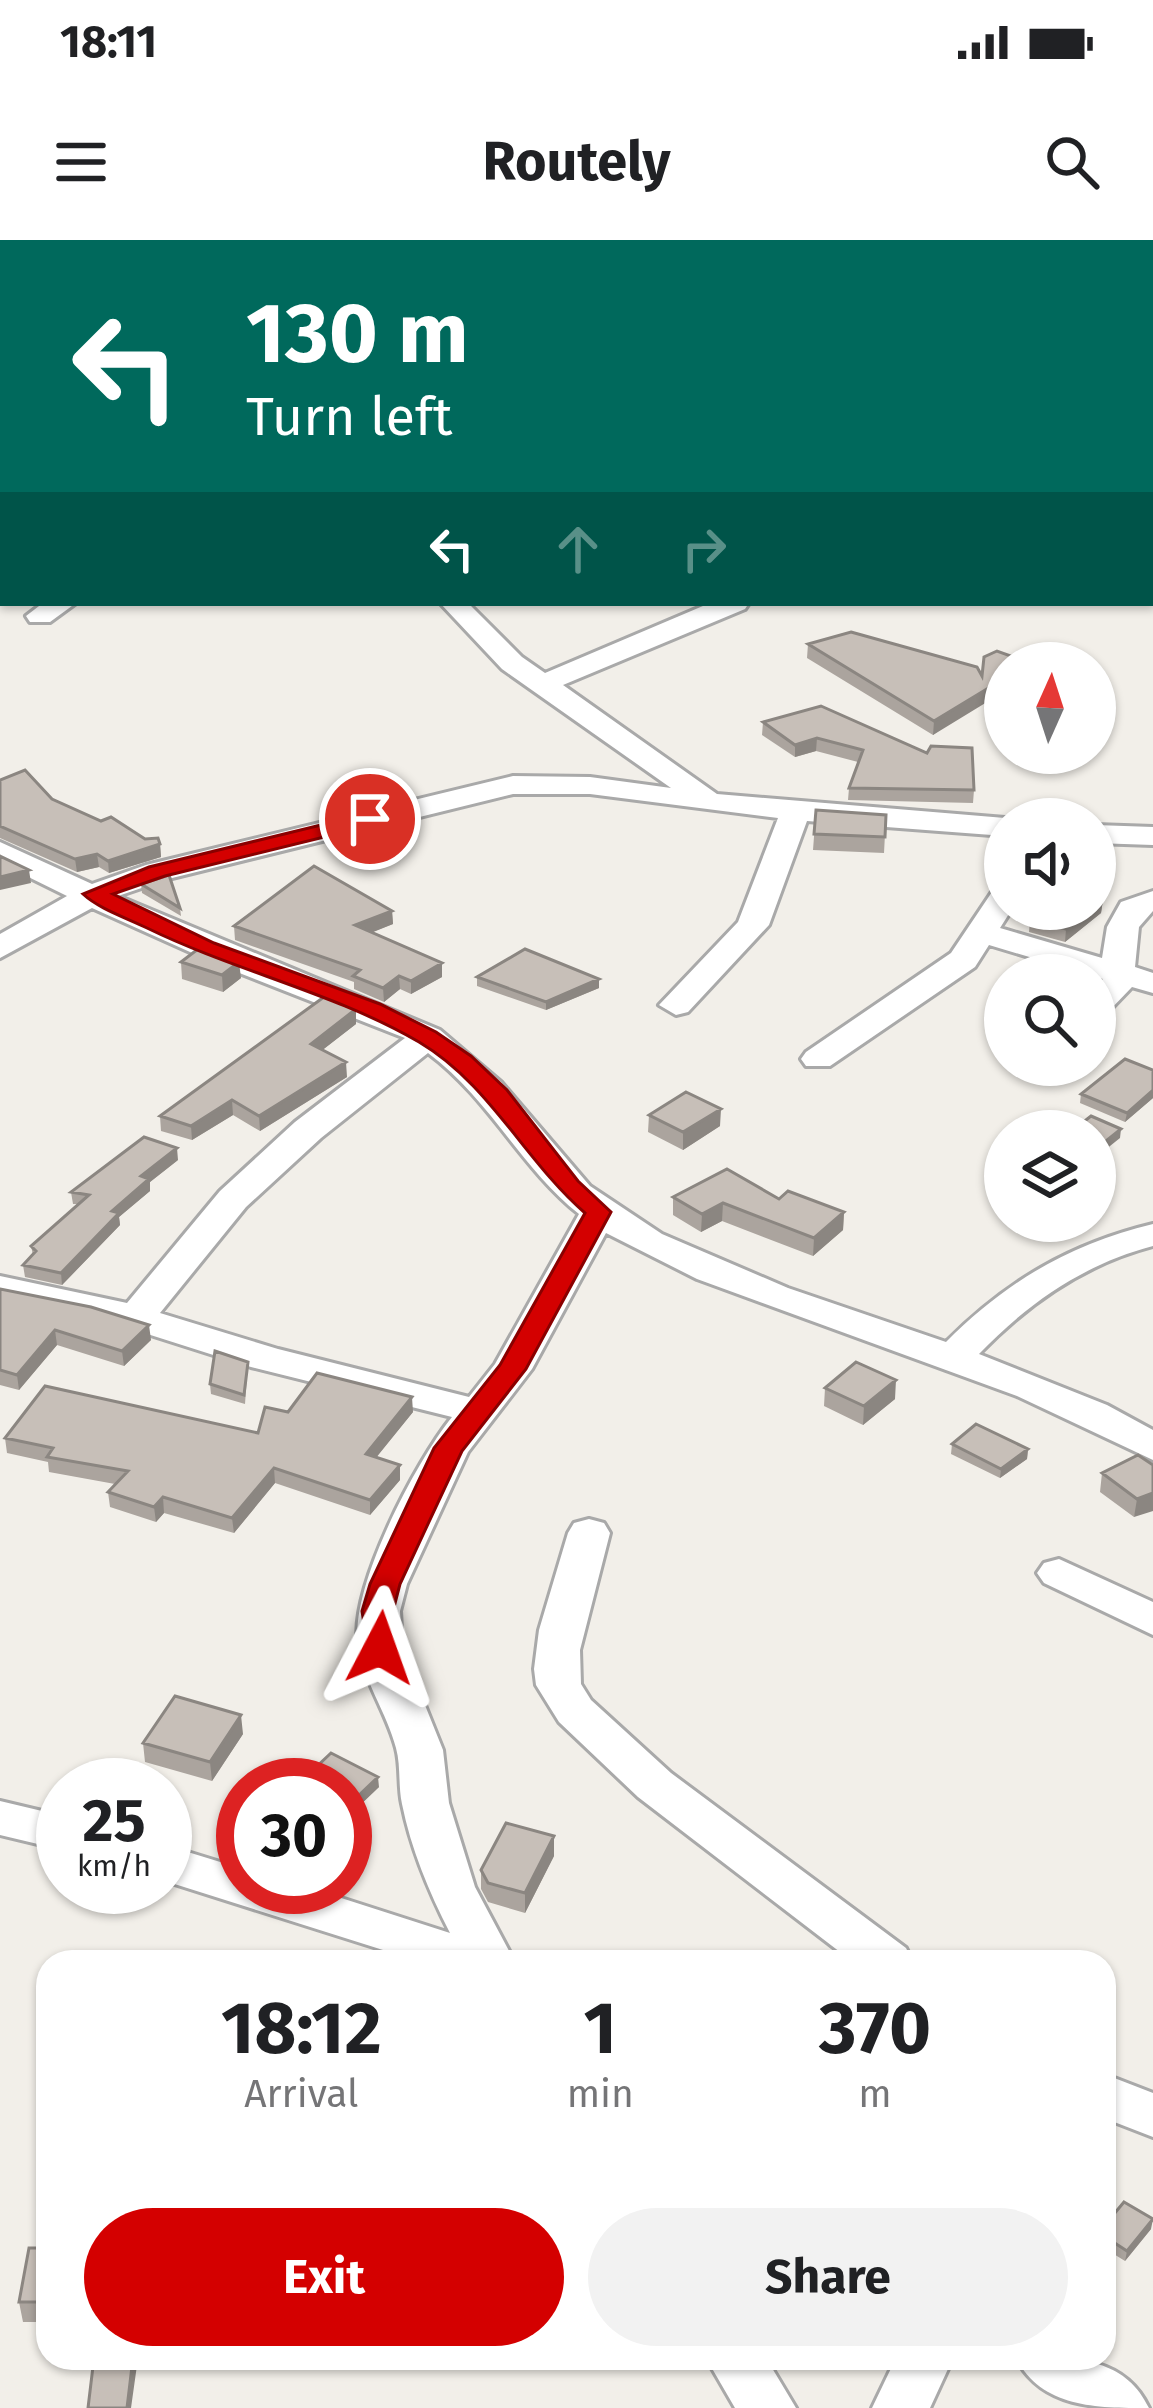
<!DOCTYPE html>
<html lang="en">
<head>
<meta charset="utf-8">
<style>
  body { margin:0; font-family:"Fira Sans",sans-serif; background:#f2f2f2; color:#202124; height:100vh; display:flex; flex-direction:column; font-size:45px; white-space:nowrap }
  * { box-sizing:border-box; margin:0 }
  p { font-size:39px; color:#757577 }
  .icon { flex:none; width:66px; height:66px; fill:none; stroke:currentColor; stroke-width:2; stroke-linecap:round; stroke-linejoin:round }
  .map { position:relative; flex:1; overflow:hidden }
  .drawer { position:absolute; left:36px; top:1710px; width:1080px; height:420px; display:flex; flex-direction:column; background:#fff; border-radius:36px; box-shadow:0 3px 9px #0004 }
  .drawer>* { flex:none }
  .guide { position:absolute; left:0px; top:0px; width:1155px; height:366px; box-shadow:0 3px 9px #0004; background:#00695c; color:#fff; overflow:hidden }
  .needle { width:78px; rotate:3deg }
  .buttons { position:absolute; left:984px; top:402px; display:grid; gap:24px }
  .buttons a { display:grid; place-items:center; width:132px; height:132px; border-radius:50%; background:#fff; box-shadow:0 3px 9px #0004; font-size:60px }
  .speed { position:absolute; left:36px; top:1518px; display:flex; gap:24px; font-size:60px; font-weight:700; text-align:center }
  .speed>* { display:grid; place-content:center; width:156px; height:156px; border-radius:50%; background:#fff; box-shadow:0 3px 9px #0004; line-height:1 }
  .speed small { font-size:30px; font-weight:400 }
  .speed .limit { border:18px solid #d22; background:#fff; color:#111 }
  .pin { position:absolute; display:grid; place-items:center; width:102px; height:102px; color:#fff; margin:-51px; border:6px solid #fff; border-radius:50%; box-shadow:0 3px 12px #0007 }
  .me { position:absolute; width:132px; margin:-66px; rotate:4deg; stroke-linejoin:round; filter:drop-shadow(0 0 9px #0008) }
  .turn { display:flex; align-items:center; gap:42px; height:252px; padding:0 48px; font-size:54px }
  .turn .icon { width:156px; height:156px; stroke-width:2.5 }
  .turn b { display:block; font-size:84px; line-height:102px }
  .lanes { display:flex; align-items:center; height:114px; padding:0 48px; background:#0003; justify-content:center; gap:60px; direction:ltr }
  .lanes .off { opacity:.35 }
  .eta { display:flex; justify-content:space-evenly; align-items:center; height:204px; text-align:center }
  .eta b { font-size:72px; font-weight:700; line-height:84px }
  .cta { display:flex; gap:24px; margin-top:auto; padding:24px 48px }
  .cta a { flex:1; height:138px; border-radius:72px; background:#d40000; color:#fff; font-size:48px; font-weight:700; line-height:138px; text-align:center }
  .cta a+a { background:#f2f2f2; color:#202124 }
  .status { display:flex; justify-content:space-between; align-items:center; height:84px; padding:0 60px; background:#fff; direction:ltr }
  .status svg { height:33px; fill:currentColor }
  header { display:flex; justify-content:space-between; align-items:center; height:156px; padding:0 48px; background:#fff; font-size:54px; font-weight:700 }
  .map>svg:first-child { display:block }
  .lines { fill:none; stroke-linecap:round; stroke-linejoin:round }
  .minor-casing { stroke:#a9a9a9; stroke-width:6 }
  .minor { fill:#fff; fill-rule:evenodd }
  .wall { fill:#aba49e }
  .shaded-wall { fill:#8b8681 }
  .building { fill:#c7bfb8; stroke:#8b8681; stroke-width:3 }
  .route { fill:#d40000; stroke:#8a0000; stroke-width:3 }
</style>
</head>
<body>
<div class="status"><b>18:11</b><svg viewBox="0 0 49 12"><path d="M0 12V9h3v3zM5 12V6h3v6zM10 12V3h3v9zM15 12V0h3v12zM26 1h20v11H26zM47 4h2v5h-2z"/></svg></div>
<header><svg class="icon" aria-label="menu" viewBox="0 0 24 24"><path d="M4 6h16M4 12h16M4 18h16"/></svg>Routely<svg class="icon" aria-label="search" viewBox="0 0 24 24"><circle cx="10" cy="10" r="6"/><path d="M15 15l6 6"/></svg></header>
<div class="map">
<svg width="1153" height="2168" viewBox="0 0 1153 2168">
  <rect width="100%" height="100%" fill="#f2efe9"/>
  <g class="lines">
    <defs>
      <path id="minor" d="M 231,0 L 251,0 L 251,3 L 231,3 Z
        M 1152,83 L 1153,83 L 1153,97 L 1152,97 Z
        M 0,106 L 3,106 L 3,120 L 0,120 Z
        M 0,185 L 3,185 L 3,199 L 0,199 Z
        M 1152,197 L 1153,197 L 1153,211 L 1152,211 Z
        M 0,218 L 3,218 L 3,233 L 0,233 Z
        M 43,363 L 76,363 L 50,382 L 30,382 L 26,376 Z
        M 440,363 L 468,363 L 522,417 L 545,433 L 710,363 L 749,363 L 745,369 L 563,445 L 717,554 L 1005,578 L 1010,579 L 1005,579 L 1005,596 L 807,581 L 769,685 L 688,772 L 676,775 L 659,765 L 738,682 L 778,578 L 590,554 L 513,554 L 168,639 L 118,656 L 440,790 L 501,842 L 590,946 L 662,994 L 788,1048 L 946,1102 C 1007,1041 1070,1004 1153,984 L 1153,1006 C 1084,1024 1028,1063 979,1114 L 1107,1165 L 1153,1190 L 1153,1220 L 1017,1156 L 697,1039 L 606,993 L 532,1129 L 468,1212 L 407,1344 L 400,1371 L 402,1408 L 443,1510 L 449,1563 L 475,1647 L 515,1722 L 421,1722 L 165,1641 L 165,1605 L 243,1629 L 243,1647 L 307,1647 L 450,1693 C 429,1652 411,1609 402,1564 C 398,1546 401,1526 396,1508 C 387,1473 363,1440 358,1404 C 350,1347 415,1223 452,1177 L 251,1127 L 94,1077 L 0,1060 L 0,1036 L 127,1063 L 220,951 L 295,882 L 405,798 L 219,725 L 92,668 L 0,718 L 0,694 L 67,656 L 0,623 L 0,602 L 92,644 L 146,625 L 513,536 L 590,537 L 671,548 L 502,429 ZM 428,813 C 489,858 521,928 579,974 L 495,1124 L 469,1157 L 278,1109 L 160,1073 L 246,967 L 321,898 Z
        M 1095,585 L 1153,587 L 1153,605 L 1095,603 Z
        M 1005,646 L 1005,669 L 1012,669 L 1000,688 L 1102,718 L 1107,687 L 1121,662 L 1153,651 L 1153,671 L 1139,687 L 1135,727 L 1153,733 L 1153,753 L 1132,747 L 1107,773 L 1095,776 L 1095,747 L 1103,739 L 989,705 L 975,727 L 830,826 L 806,826 L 801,819 L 806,812 L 951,713 L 994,649 Z
        M 1040,825 L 1074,825 L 1068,834 L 1044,834 Z
        M 589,1279 L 604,1283 L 610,1293 L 580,1410 L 581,1444 L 591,1460 L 671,1533 L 906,1708 L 913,1722 L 853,1722 L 638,1557 L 559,1482 L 536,1445 L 534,1429 L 539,1390 L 568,1293 L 574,1283 Z
        M 1059,1319 L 1153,1362 L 1153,1395 L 1044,1343 L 1037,1333 L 1044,1323 Z
        M 0,1561 L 63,1576 L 63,1610 L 0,1595 Z
        M 1104,1834 L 1153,1853 L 1153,1897 L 1104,1878 Z
        M 706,2118 L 766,2118 L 796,2168 L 735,2168 Z
        M 896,2118 L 953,2118 L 930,2168 L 872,2168 Z
        M 1016,2118 C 1067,2118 1123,2113 1149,2168 C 1096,2168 1042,2168 1016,2118 Z"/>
    </defs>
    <use href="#minor" class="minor-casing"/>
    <use href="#minor" class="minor"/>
  </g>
  <path class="wall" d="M 808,404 L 982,436 L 1030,423 L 933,495 L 807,418 Z
    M 821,466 L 974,550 L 973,563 L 848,560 L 849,548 L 858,522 L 816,511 L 795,517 L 762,495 L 763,482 Z
    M 0,540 L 160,604 L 161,617 L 109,633 L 99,627 L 77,632 L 0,598 Z
    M 816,570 L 886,575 L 884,613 L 813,610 Z
    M 141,644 L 180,668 L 181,676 L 142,653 Z
    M 1103,660 L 1101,673 L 1065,702 L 1029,692 L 1030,678 Z
    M 392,671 L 393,684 L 372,692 L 442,723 L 442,737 L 411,754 L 400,749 L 384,762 L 354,749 L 354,742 L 235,700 L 234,686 Z
    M 181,722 L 241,738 L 223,752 L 182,739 Z
    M 477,737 L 599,739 L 599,748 L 546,770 L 477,746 Z
    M 1005,747 L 1005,775 L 994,771 L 996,754 Z
    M 356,769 L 356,784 L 322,810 L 347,837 L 260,891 L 233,875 L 192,900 L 161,891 L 160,876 Z
    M 1153,830 L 1153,858 L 1125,882 L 1080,863 L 1081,854 Z
    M 649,875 L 720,886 L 683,910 L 648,892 Z
    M 178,920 L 150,942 L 150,951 L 119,977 L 120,985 L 62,1045 L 25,1037 L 23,1025 L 33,1015 L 31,1006 L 78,964 L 73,964 L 71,952 Z
    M 673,957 L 779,959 L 844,972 L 843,990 L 813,1016 L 722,981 L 701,992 L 673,975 Z
    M 0,1049 L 151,1100 L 124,1126 L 57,1105 L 19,1150 L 0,1145 Z
    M 248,1122 L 245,1164 L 211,1154 L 210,1144 Z
    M 825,1148 L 895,1159 L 863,1185 L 824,1166 Z
    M 288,1172 L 413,1172 L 376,1217 L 400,1240 L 370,1275 L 275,1243 L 234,1293 L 164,1273 L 156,1282 L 110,1267 L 108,1252 L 115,1244 L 49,1232 L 48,1222 L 7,1213 L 5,1198 L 258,1193 Z
    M 952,1204 L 1028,1209 L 1027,1219 L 1000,1238 L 951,1214 Z
    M 1153,1225 L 1134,1277 L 1100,1252 L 1102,1233 Z
    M 243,1494 L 212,1541 L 145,1522 L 143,1503 Z
    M 310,1533 L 379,1547 L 358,1567 L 345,1561 L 345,1545 L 314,1545 L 310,1543 Z
    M 554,1616 L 525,1673 L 488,1662 L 481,1649 L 481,1630 Z
    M 1104,1986 L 1151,1989 L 1125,2021 L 1104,2008 Z
    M 48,2008 L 48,2082 L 23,2082 L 19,2062 Z"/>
  <path class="shaded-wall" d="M 1005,438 L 1005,451 L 933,495 L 934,481 Z
    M 817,498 L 816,511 L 795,517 L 795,505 Z
    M 160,604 L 161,617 L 109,633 L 108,621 Z
    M 97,614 L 99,627 L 77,632 L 75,619 Z
    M 29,630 L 31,643 L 0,650 L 0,637 Z
    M 1103,660 L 1101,673 L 1065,702 L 1066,689 L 1091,669 L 1095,669 L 1095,666 Z
    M 392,671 L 393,684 L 356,699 L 355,685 Z
    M 239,722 L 241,738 L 223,752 L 222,735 Z
    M 442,723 L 442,737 L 411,754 L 411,741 Z
    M 399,736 L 400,749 L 384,762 L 383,748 Z
    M 599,739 L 599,748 L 546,770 L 546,762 Z
    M 356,769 L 356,784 L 311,819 L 311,804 Z
    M 346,822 L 347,837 L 260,891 L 259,876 Z
    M 1153,850 L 1153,858 L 1125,882 L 1127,873 Z
    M 232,860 L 233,875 L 192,900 L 191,886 Z
    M 721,869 L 720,886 L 683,910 L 683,892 Z
    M 1121,889 L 1120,898 L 1095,918 L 1096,909 Z
    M 177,908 L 178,920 L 150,942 L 150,951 L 119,977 L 120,985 L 62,1045 L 61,1033 L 141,936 Z
    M 723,963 L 722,981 L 701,992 L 702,974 Z
    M 844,972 L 843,990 L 813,1016 L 814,998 Z
    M 149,1085 L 151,1100 L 124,1126 L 122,1111 Z
    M 55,1090 L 57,1105 L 19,1150 L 17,1135 Z
    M 896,1140 L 895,1159 L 863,1185 L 864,1166 Z
    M 412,1157 L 413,1172 L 367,1229 L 366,1214 Z
    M 1028,1209 L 1027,1219 L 1000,1238 L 1001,1229 Z
    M 400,1225 L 400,1240 L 370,1275 L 370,1260 Z
    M 274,1228 L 275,1243 L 234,1293 L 232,1278 Z
    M 1153,1253 L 1153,1271 L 1134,1277 L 1137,1259 Z
    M 163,1257 L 164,1273 L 156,1282 L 154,1267 Z
    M 241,1475 L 243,1494 L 212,1541 L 210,1522 Z
    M 378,1537 L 379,1547 L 358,1567 L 357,1557 Z
    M 554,1596 L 554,1616 L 525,1673 L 525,1653 Z
    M 1153,1979 L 1151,1989 L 1125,2021 L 1127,2011 Z
    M 133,2118 L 138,2118 L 131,2168 L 127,2168 Z"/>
  <path class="building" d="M 0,154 L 3,154 L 3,174 L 0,175 Z
    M 1152,273 L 1153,274 L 1153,330 L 1152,330 Z
    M 851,392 L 977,427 L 982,436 L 984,417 L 997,411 L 1030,423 L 1005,423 L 1005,438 L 934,481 L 808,404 Z
    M 821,466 L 927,513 L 931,506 L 972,508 L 974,550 L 849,548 L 863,510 L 817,498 L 795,505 L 763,482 Z
    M 25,530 L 52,559 L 101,581 L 111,577 L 145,599 L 158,598 L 160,604 L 108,621 L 97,614 L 75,619 L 0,586 L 0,540 Z
    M 816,570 L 886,575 L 885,597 L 814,594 Z
    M 0,616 L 29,630 L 0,637 Z
    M 314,626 L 392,671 L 355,685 L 442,723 L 411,741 L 399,736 L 383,748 L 353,736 L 360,730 L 234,686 Z
    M 169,635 L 180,668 L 141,644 Z
    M 1043,669 L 1091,669 L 1066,689 L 1030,678 Z
    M 202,706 L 239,722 L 222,735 L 181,722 Z
    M 525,709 L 599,739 L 546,762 L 477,737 Z
    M 1029,730 L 1042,735 L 1022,735 Z
    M 1005,747 L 1005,758 L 996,754 Z
    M 324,757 L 356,769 L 311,804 L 346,822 L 259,876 L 232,860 L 191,886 L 160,876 Z
    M 1125,819 L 1153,830 L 1153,850 L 1127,873 L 1081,854 Z
    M 686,852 L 721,869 L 683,892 L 649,875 Z
    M 1091,876 L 1121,889 L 1096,909 L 1095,891 L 1072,891 Z
    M 144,897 L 177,908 L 141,936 L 149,939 L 112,971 L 119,973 L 61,1033 L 23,1025 L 36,1011 L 31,1006 L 89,955 L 71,952 Z
    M 727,929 L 779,959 L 788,951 L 844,972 L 814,998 L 723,963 L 702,974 L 673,957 Z
    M 0,1049 L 91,1067 L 149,1085 L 122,1111 L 55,1090 L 17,1135 L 0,1130 Z
    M 215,1111 L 248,1122 L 244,1155 L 210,1144 Z
    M 856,1122 L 896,1140 L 864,1166 L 825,1148 Z
    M 317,1133 L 412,1157 L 366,1214 L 400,1225 L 370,1260 L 274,1228 L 232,1278 L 163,1257 L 154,1267 L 108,1252 L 128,1231 L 47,1217 L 53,1208 L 5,1198 L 45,1146 L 258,1193 L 265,1167 L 288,1172 Z
    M 976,1184 L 1028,1209 L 1001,1229 L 952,1204 Z
    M 1138,1215 L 1153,1225 L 1153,1253 L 1137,1259 L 1102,1233 Z
    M 175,1456 L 241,1475 L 210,1522 L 143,1503 Z
    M 331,1513 L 378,1537 L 357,1557 L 345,1551 L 345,1545 L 333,1545 L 310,1533 Z
    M 506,1583 L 554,1596 L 525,1653 L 488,1643 L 481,1630 Z
    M 1124,1962 L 1153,1979 L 1127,2011 L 1104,1996 L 1104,1986 Z
    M 29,2008 L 48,2008 L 48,2062 L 19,2062 Z
    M 94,2118 L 133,2118 L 127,2168 L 88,2168 Z"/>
  <path class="route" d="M 370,573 L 377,574 L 377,584 L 165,636 L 113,654 L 214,703 L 380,764 L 436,792 L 471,816 L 507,850 L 578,941 L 611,972 L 526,1129 L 462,1211 L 400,1344 L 393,1371 L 396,1408 L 391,1415 L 369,1415 L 362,1371 L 370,1344 L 434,1208 L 500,1125 L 585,973 C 524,920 490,844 419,802 C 335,753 235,731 147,688 C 127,678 99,669 83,654 L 149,627 Z"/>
</svg>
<div class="buttons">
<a><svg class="needle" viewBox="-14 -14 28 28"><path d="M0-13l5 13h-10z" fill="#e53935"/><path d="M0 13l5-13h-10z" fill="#757577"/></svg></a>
<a><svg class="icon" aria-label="sound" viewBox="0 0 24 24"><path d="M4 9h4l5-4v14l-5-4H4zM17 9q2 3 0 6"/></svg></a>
<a><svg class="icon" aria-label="search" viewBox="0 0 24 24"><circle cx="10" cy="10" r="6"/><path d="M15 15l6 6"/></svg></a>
<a><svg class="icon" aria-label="layers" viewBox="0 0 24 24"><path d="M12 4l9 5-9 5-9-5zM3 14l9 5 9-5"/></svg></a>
</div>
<div class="speed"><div>25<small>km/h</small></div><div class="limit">30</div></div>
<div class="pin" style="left:370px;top:579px;background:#d93025"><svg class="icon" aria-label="arrive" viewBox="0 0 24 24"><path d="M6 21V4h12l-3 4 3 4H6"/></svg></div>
<svg class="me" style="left:380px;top:1408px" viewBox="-20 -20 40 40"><path d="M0-17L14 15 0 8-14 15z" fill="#d40000" stroke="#fff" stroke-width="4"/></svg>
<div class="guide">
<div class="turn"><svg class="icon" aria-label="left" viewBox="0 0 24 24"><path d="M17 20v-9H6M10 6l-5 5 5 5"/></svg><div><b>130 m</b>Turn left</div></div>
<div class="lanes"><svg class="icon" aria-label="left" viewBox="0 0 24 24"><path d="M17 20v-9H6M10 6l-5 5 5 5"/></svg><svg class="icon off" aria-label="ahead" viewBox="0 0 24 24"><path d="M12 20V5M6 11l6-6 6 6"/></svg><svg class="icon off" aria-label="right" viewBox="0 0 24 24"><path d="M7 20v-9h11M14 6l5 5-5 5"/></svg></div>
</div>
<section class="drawer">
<div class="eta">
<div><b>18:12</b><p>Arrival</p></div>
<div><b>1</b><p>min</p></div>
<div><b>370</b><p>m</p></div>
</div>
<div class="cta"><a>Exit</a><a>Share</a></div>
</section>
</div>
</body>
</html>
